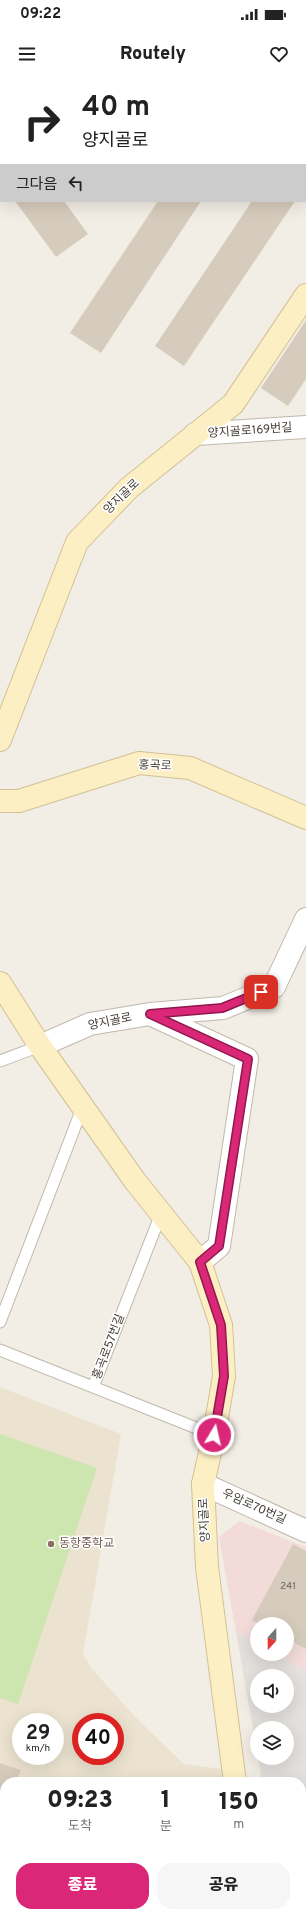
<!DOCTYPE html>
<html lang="ko">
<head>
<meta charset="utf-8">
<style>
  body { margin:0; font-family:Overpass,"Noto Sans KR",sans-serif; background:#f6f6f6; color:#222; height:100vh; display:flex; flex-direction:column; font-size:15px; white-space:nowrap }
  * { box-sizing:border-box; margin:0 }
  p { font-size:13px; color:#767676 }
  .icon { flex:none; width:22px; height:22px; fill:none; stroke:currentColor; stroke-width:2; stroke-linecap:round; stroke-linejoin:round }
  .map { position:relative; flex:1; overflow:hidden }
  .side { position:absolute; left:0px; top:1697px; width:306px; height:140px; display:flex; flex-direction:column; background:#fff; border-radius:16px 16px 0 0; box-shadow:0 4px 16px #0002 }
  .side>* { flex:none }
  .guide { position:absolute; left:0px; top:0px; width:306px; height:122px; box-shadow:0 4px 16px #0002; background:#fff; color:#222; overflow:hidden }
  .needle { width:26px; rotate:201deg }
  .buttons { position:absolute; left:250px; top:1537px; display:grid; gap:8px }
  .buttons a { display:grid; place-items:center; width:44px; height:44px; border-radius:50%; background:#fff; box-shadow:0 4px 16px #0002; font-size:20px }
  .speed { position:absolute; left:12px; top:1633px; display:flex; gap:8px; font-size:20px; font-weight:700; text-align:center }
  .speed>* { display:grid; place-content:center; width:52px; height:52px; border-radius:50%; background:#fff; box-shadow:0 4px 16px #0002; line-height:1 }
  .speed small { font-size:10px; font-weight:400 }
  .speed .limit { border:6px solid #d22; background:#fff; color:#111 }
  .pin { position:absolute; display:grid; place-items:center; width:34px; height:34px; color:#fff; margin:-17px; border-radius:8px; box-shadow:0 2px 6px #0006 }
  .me { position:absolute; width:44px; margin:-22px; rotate:9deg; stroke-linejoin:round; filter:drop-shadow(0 0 3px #0008) }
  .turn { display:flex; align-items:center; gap:14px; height:84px; padding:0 16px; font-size:18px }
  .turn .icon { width:52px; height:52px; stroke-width:2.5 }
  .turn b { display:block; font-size:28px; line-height:34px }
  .then { display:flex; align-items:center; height:38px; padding:0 16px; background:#0003; gap:8px; font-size:15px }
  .eta { display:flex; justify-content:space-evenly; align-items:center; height:68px; text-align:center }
  .eta b { font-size:24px; font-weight:800; line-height:28px }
  .primary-button { display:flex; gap:8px; margin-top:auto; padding:8px 16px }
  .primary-button a { flex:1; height:46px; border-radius:16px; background:#db2777; color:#fff; font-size:16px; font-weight:800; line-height:46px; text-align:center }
  .primary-button a+a { background:#f6f6f6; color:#222 }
  .status { display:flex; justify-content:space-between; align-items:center; height:28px; padding:0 20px; background:#fff; direction:ltr }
  .status svg { height:11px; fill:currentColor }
  header { display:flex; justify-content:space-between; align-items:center; height:52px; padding:0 16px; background:#fff; font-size:18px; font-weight:800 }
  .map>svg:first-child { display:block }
  .education { fill:#ebe3cf; fill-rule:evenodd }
  .medical { fill:#f2dbd8; fill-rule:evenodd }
  .green { fill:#cde5ae }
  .parking { fill:#e3e0dd; fill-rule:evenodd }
  .building { fill:#d6ccbd }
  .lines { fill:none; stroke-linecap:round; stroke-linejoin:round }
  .lane-casing { stroke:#c0b8ab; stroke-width:13 }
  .street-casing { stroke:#c0b8ab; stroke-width:24 }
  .secondary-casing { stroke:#d1c196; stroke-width:24 }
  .lane { stroke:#fff; stroke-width:11 }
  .street { stroke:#fff; stroke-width:22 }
  .secondary { stroke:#fdefc4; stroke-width:22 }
  .route-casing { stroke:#8e194d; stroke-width:10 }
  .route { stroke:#db2777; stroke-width:7 }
  .education-dot { fill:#8d6e63; stroke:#fff; stroke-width:1.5 }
  .labels { text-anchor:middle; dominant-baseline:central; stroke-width:3; stroke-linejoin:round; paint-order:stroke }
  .number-label { font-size:10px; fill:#686257 }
  .street-label { font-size:12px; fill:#443e35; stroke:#fff }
  .education-label { font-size:12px; fill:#785e54; stroke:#fff; text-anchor:start }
</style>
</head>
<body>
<div class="status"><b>09:22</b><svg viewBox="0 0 49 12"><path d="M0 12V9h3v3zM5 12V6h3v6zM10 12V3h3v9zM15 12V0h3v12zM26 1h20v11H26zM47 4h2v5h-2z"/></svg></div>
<header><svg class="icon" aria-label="menu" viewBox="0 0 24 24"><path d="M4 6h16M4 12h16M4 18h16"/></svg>Routely<svg class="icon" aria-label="heart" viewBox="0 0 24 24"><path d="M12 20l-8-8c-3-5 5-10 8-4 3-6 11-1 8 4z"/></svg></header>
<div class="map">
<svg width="306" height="1837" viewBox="0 0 306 1837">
  <rect width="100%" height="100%" fill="#f2eee5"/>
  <path class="education" d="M 0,1307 L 121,1354 L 83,1574 L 91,1588 L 139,1641 L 184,1684 L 221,1689 L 223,1702 L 5,1702 L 5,1801 L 0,1801 ZM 21,1642 L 55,1642 L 55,1676 L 21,1676 ZM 81,1642 L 115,1642 L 115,1676 L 81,1676 Z"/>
  <path class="medical" d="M 239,1441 L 306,1467 L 306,1837 L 301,1832 L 301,1702 L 260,1702 L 261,1693 L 258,1678 L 287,1678 L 287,1648 L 257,1648 L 257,1670 L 219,1457 ZM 257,1544 L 287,1544 L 287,1574 L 257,1574 ZM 257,1596 L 287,1596 L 287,1626 L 257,1626 Z"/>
  <path class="green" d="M 0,1354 L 97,1388 L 18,1624 L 0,1618 Z"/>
  <path class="parking" d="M 236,1550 L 257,1563 L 257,1574 L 276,1574 L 306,1591 L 306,1837 L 249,1837 L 249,1832 L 301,1832 L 301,1702 L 260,1702 L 261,1693 L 258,1678 L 287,1678 L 287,1648 L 257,1648 L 257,1670 ZM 257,1596 L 287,1596 L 287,1626 L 257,1626 Z"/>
  <path class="building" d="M 15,121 L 64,121 L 88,154 L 56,177 Z
    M 158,121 L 201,121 L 101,273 L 70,253 Z
    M 252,121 L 295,121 L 184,286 L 155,266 Z
    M 306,240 L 306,299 L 288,326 L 261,308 Z
    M 293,1464 L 306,1471 L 306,1569 L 287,1559 L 287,1544 L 259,1544 L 252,1540 Z
    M 0,1683 L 21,1690 L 16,1702 L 5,1702 L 5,1733 L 0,1746 Z"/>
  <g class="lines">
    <defs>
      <path id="lane" d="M 0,981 L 40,966
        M 0,1242 L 83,1026
        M 0,1270 L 214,1355
        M 93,1307 L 161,1134"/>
      <path id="street" d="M 195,354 L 306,347
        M 150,934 L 247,979 L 219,1166 L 200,1182
        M 40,966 L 90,944 L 150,934 L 223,928 L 274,907 L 306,839
        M 203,1404 L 306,1451
        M 240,1832 L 242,1837"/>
      <path id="secondary" d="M 243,0 L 244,1
        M 305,58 L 306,58
        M 0,660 L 77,462 L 129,408 L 233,324 L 306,215
        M 0,721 L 19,721 L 139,683 L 190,688 L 306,738
        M 0,903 L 40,966 L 135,1101 L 200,1182 L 221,1245 L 224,1296 L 214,1355 L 203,1404 L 207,1487 L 235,1702
        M 0,1824 L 5,1824"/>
    </defs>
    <use href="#lane" class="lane-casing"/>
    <use href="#street" class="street-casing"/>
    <use href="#secondary" class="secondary-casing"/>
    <use href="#lane" class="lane"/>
    <use href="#street" class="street"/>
    <use href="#secondary" class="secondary"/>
  </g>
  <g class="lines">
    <defs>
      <path id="route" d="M 214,1355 L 224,1296 L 221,1245 L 200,1182 L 219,1166 L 248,979 L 150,934 L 222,928 L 261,912"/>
    </defs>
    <use href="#route" class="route-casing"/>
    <use href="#route" class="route"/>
  </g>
  <circle class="education-dot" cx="51" cy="1464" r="4"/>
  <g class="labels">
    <g class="number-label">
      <text x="288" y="1506">241</text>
    </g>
    <g class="street-label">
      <text transform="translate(250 351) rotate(-4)">양지골로169번길</text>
      <text transform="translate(122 417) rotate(-44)">양지골로</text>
      <text transform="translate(155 686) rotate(2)">홍곡로</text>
      <text transform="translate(110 942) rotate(-12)">양지골로</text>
      <text transform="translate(109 1267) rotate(-69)">홍곡로57번길</text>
      <text transform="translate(254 1427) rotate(24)">우암로70번길</text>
      <text transform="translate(205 1440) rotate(-93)">양지골로</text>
    </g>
    <g class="education-label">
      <text x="59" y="1464">동항중학교</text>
    </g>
  </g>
</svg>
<div class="buttons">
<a><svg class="needle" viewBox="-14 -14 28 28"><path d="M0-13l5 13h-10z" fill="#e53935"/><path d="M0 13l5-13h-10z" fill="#767676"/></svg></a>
<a><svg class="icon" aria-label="sound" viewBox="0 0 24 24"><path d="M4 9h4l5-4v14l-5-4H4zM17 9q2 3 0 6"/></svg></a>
<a><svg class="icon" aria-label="layers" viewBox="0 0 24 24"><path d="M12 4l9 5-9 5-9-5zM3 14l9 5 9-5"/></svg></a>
</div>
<div class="speed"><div>29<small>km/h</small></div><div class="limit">40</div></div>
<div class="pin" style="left:261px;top:912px;background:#d93025"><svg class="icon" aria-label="arrive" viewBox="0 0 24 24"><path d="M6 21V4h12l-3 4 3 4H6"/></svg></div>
<svg class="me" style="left:214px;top:1355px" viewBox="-20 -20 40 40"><circle r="17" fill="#db2777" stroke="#fff" stroke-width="3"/><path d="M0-11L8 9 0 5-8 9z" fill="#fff"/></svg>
<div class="guide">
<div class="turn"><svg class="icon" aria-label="right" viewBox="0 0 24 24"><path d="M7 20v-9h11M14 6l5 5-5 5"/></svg><div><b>40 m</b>양지골로</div></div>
<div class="then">그다음<svg class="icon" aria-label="left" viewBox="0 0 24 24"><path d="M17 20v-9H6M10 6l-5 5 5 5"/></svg></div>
</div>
<section class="side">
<div class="eta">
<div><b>09:23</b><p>도착</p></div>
<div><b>1</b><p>분</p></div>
<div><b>150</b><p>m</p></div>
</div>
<div class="primary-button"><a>종료</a><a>공유</a></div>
</section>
</div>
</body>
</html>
